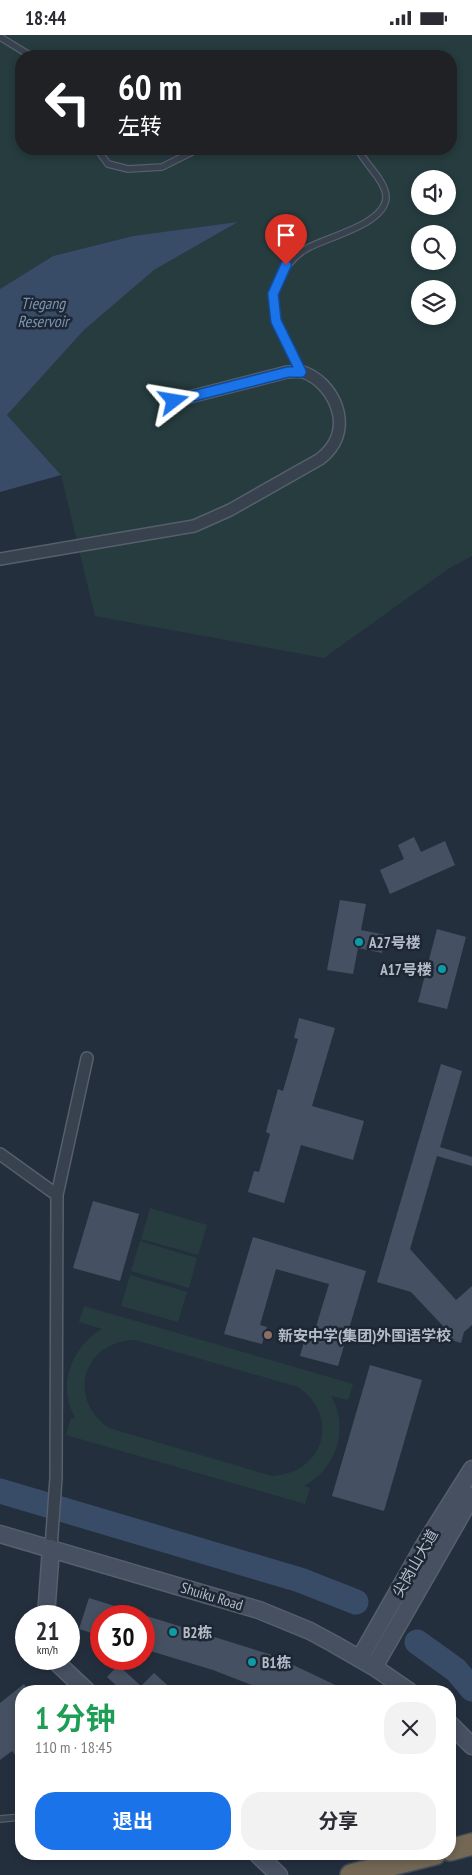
<!DOCTYPE html>
<html lang="zh">
<head>
<meta charset="utf-8">
<style>
  body { margin:0; font-family:"PT Sans Narrow","Noto Sans SC",sans-serif; background:#f2f2f3; color:#2b2b33; height:100vh; display:flex; flex-direction:column; font-size:19px; white-space:nowrap }
  * { box-sizing:border-box; margin:0 }
  p { font-size:16px; color:#7c7c81 }
  .icon { flex:none; width:28px; height:28px; fill:none; stroke:currentColor; stroke-width:2; stroke-linecap:round; stroke-linejoin:round }
  .map { position:relative; flex:1; overflow:hidden }
  .sheet { position:absolute; left:15px; top:1650px; width:441px; height:175px; display:flex; flex-direction:column; background:#fff; border-radius:20px; box-shadow:0 2px 8px #0003 }
  .sheet>* { flex:none }
  .guide { position:absolute; left:15px; top:15px; width:442px; height:105px; border-radius:20px; box-shadow:0 2px 8px #0003; background:#202124; color:#fff; overflow:hidden }
  .tools { position:absolute; left:411px; top:135px; display:grid; gap:10px }
  .tools a { display:grid; place-items:center; width:45px; height:45px; border-radius:50%; background:#fff; box-shadow:0 2px 8px #0003; font-size:25px }
  .speed { position:absolute; left:15px; top:1570px; display:flex; gap:10px; font-size:25px; font-weight:700; text-align:center }
  .speed>* { display:grid; place-content:center; width:65px; height:65px; border-radius:50%; background:#fff; box-shadow:0 2px 8px #0003; line-height:1 }
  .speed small { font-size:12px; font-weight:400 }
  .speed .limit { border:8px solid #d22; background:#fff; color:#111 }
  .pin { position:absolute; display:grid; place-items:center; width:42px; height:42px; color:#fff; margin:-51px -21px; border-radius:50% 50% 50% 0; rotate:-45deg; box-shadow:0 0 5px #0007 }
  .pin .icon { rotate:45deg }
  .me { position:absolute; width:55px; margin:-28px; rotate:76deg; stroke-linejoin:round; filter:drop-shadow(0 0 4px #0008) }
  .turn { display:flex; align-items:center; gap:18px; height:105px; padding:0 20px; font-size:22px }
  .turn .icon { width:65px; height:65px; stroke-width:2.5 }
  .turn b { display:block; font-size:35px; line-height:42px }
  .round { display:grid; place-items:center; flex:none; width:52px; height:52px; border-radius:20px; background:#f2f2f3 }
  .headline { display:flex; align-items:center; justify-content:space-between; height:85px; padding:0 20px }
  h1 { font-size:30px; font-weight:700; line-height:38px; color:#1e9e55 }
  .action { display:flex; gap:10px; margin-top:auto; padding:10px 20px }
  .action a { flex:1; height:58px; border-radius:20px; background:#1a73e8; color:#fff; font-size:20px; font-weight:700; line-height:58px; text-align:center }
  .action a+a { background:#f2f2f3; color:#2b2b33 }
  .status { display:flex; justify-content:space-between; align-items:center; height:35px; padding:0 25px; background:#fff; direction:ltr }
  .status svg { height:14px; fill:currentColor }
  .map>svg:first-child { display:block }
  .green { fill:#263c3f; fill-rule:evenodd }
  .water { fill:#394c67 }
  .lines { fill:none; stroke-linecap:round; stroke-linejoin:round }
  .river { stroke:#394c67; stroke-width:25 }
  .building { fill:#455162 }
  .lane-casing { stroke:#565f6c; stroke-width:8 }
  .street-casing { stroke:#565f6c; stroke-width:14 }
  .secondary-casing { stroke:#565f6c; stroke-width:19 }
  .highway-casing { stroke:#434c59; stroke-width:24 }
  .lane { stroke:#38414e; stroke-width:5.5 }
  .street { stroke:#38414e; stroke-width:11 }
  .secondary { stroke:#465061; stroke-width:16 }
  .highway { stroke:#746855; stroke-width:21 }
  .route-casing { stroke:#114b97; stroke-width:12 }
  .route { stroke:#1a73e8; stroke-width:9 }
  .culture-dot { fill:#0f9aa8; stroke:#1d2633; stroke-width:2 }
  .education-dot { fill:#8d6e63; stroke:#1d2633; stroke-width:2 }
  .labels { text-anchor:middle; dominant-baseline:central; stroke-width:5; stroke-linejoin:round; paint-order:stroke }
  .poi-label { font-size:15px; font-weight:bold; fill:#b4bcc9; stroke:#1d2633; text-anchor:start }
  .street-label { font-size:15px; fill:#b4bcc9; stroke:#1d2633 }
  .water-label { font-size:16px; font-style:italic; fill:#7c92b1; stroke:#1d2633 }
</style>
</head>
<body>
<div class="status"><b>18:44</b><svg viewBox="0 0 49 12"><path d="M0 12V9h3v3zM5 12V6h3v6zM10 12V3h3v9zM15 12V0h3v12zM26 1h20v11H26zM47 4h2v5h-2z"/></svg></div>
<div class="map">
<svg width="472" height="1840" viewBox="0 0 472 1840">
  <rect width="100%" height="100%" fill="#242f3e"/>
  <path class="green" d="M 0,0 L 472,0 L 472,521 L 448,534 L 324,623 L 95,581 L 61,440 L 7,380 L 84,295 L 154,235 L 237,188 L 133,201 L 53,221 L 0,254 ZM 21,21 L 451,21 L 451,114 L 21,114 ZM 420,144 L 448,144 L 448,171 L 420,171 ZM 420,199 L 448,199 L 448,226 L 420,226 ZM 420,254 L 448,254 L 448,281 L 420,281 Z
    M 150,1173 L 207,1190 L 198,1220 L 141,1204 Z
    M 140,1206 L 197,1223 L 189,1253 L 131,1236 Z
    M 130,1240 L 187,1257 L 178,1287 L 121,1271 Z
    M 84,1271 L 353,1349 L 348,1365 L 331,1361 C 350,1393 336,1434 304,1451 L 310,1453 L 305,1469 L 66,1400 L 71,1383 L 76,1384 C 56,1352 71,1312 102,1294 L 79,1287 ZM 135,1305 L 298,1352 C 341,1381 324,1439 272,1441 L 109,1393 C 66,1364 83,1306 135,1305 Z"/>
  <path class="water" d="M 238,187 L 154,235 L 84,295 L 7,380 L 61,440 L 0,457 L 0,254 L 53,221 L 133,201 Z"/>
  <g class="lines">
    <path class="river" d="M 0,1456 L 300,1545 L 356,1567
      M 417,1607 L 456,1635 L 472,1654"/>
  </g>
  <path class="building" d="M 414,802 L 421,817 L 445,806 L 455,830 L 390,859 L 380,835 L 404,824 L 398,810 Z
    M 340,865 L 366,869 L 361,895 L 386,900 L 382,918 L 358,913 L 353,939 L 327,935 Z
    M 437,894 L 466,902 L 447,974 L 418,967 Z
    M 299,983 L 335,993 L 312,1071 L 364,1086 L 353,1125 L 301,1110 L 284,1168 L 248,1157 L 254,1136 L 259,1137 L 270,1099 L 266,1097 L 278,1054 L 283,1056 L 298,1004 L 294,1003 Z
    M 441,1029 L 462,1036 L 440,1112 L 472,1122 L 472,1131 L 437,1121 L 410,1214 L 456,1265 L 472,1251 L 472,1290 L 464,1297 L 461,1308 L 439,1301 L 443,1291 L 411,1257 L 377,1247 Z
    M 93,1166 L 139,1179 L 120,1246 L 73,1233 Z
    M 253,1202 L 366,1236 L 338,1331 L 300,1321 L 305,1303 L 312,1305 L 329,1249 L 276,1234 L 260,1290 L 267,1292 L 262,1309 L 224,1299 Z
    M 370,1330 L 422,1345 L 384,1476 L 332,1461 Z
    M 89,1563 L 272,1620 L 348,1656 L 267,1656 L 213,1635 L 144,1614 L 144,1581 L 101,1581 L 101,1601 L 79,1594 Z
    M 118,1630 L 141,1651 L 154,1638 L 174,1656 L 122,1656 L 107,1642 Z
    M 24,1649 L 29,1656 L 21,1656 L 21,1723 L 19,1725 L 12,1716 L 0,1725 L 0,1668 Z"/>
  <g class="lines">
    <defs>
      <path id="lane" d="M 0,2 L 31,21
        M 97,114 L 108,129 L 128,134 L 162,132 L 198,114
        M 301,337 C 292,318 269,280 273,259 C 274,255 277,249 279,245 C 286,233 293,221 306,214 C 326,202 384,190 386,163 C 387,147 364,128 358,114
        M 0,1784 L 21,1782"/>
      <path id="street" d="M 0,524 L 194,491 L 230,475 L 320,424 C 324,421 328,417 331,413 C 351,386 332,347 303,337 C 298,336 292,337 287,337 L 174,366
        M 0,1119 L 57,1160
        M 51,1513 L 56,1443 L 57,1160 L 87,1023"/>
      <path id="secondary" d="M 0,1499 L 259,1575 L 310,1596 L 334,1609 L 374,1632 L 409,1656
        M 46,1581 L 51,1513
        M 360,1623 L 426,1507 L 472,1434
        M 53,1624 L 87,1656
        M 374,1632 L 472,1461
        M 450,1689 L 472,1711
        M 257,1819 L 279,1840"/>
      <path id="highway" d="M 450,1815 L 472,1809
        M 351,1840 L 435,1819"/>
    </defs>
    <use href="#lane" class="lane-casing"/>
    <use href="#street" class="street-casing"/>
    <use href="#secondary" class="secondary-casing"/>
    <use href="#highway" class="highway-casing"/>
    <use href="#lane" class="lane"/>
    <use href="#street" class="street"/>
    <use href="#secondary" class="secondary"/>
    <use href="#highway" class="highway"/>
  </g>
  <g class="lines">
    <defs>
      <path id="route" d="M 174,366 L 288,337 L 301,337 L 276,286 L 273,259 L 286,230"/>
    </defs>
    <use href="#route" class="route-casing"/>
    <use href="#route" class="route"/>
  </g>
  <g class="culture-dot">
    <circle cx="359" cy="907" r="5"/>
    <circle cx="442" cy="934" r="5"/>
    <circle cx="173" cy="1597" r="5"/>
    <circle cx="252" cy="1627" r="5"/>
  </g>
  <circle class="education-dot" cx="268" cy="1300" r="5"/>
  <g class="labels">
    <g class="poi-label">
      <text x="369" y="907">A27号楼</text>
      <text x="432" y="934" text-anchor="end">A17号楼</text>
      <text x="278" y="1300">新安中学(集团)外国语学校</text>
      <text x="183" y="1597">B2栋</text>
      <text x="262" y="1627">B1栋</text>
    </g>
    <g class="street-label">
      <text transform="translate(415 1528) rotate(-60)">尖岗山大道</text>
      <text transform="translate(212 1561) rotate(17)">Shuiku Road</text>
    </g>
    <g class="water-label">
      <text x="43" y="268">Tiegang<tspan x="43" dy="18">Reservoir</tspan></text>
    </g>
  </g>
</svg>
<div class="tools">
<a><svg class="icon" aria-label="sound" viewBox="0 0 24 24"><path d="M4 9h4l5-4v14l-5-4H4zM17 9q2 3 0 6"/></svg></a>
<a><svg class="icon" aria-label="search" viewBox="0 0 24 24"><circle cx="10" cy="10" r="6"/><path d="M15 15l6 6"/></svg></a>
<a><svg class="icon" aria-label="layers" viewBox="0 0 24 24"><path d="M12 4l9 5-9 5-9-5zM3 14l9 5 9-5"/></svg></a>
</div>
<div class="speed"><div>21<small>km/h</small></div><div class="limit">30</div></div>
<div class="pin" style="left:286px;top:230px;background:#d93025"><svg class="icon" aria-label="arrive" viewBox="0 0 24 24"><path d="M6 21V4h12l-3 4 3 4H6"/></svg></div>
<svg class="me" style="left:174px;top:366px" viewBox="-20 -20 40 40"><path d="M0-17L14 15 0 8-14 15z" fill="#1a73e8" stroke="#fff" stroke-width="4"/></svg>
<div class="guide">
<div class="turn"><svg class="icon" aria-label="left" viewBox="0 0 24 24"><path d="M17 20v-9H6M10 6l-5 5 5 5"/></svg><div><b>60 m</b>左转</div></div>
</div>
<section class="sheet">
<div class="headline"><div><h1>1 分钟</h1><p>110 m · 18:45</p></div><a class="round"><svg class="icon" aria-label="close" viewBox="0 0 24 24"><path d="M6 6l12 12M18 6L6 18"/></svg></a></div>
<div class="action"><a>退出</a><a>分享</a></div>
</section>
</div>
</body>
</html>
